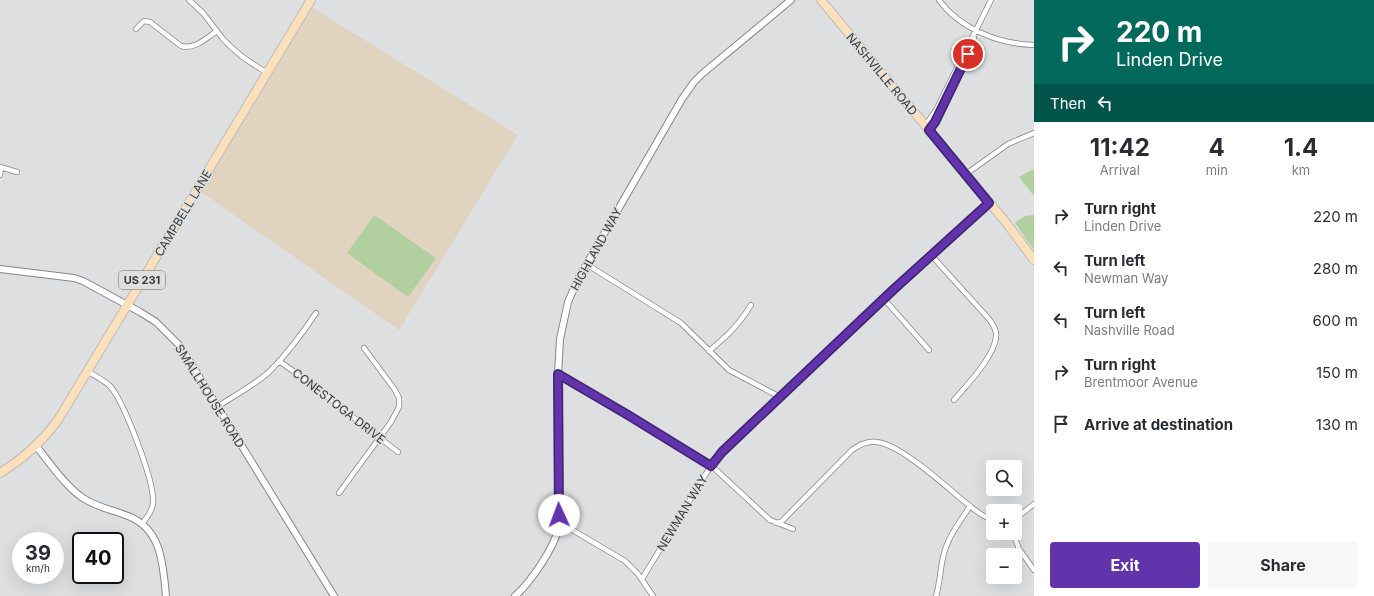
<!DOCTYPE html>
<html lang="en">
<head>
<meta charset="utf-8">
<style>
  body { margin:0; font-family:Inter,sans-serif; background:#f7f7f7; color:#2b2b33; height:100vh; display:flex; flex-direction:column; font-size:15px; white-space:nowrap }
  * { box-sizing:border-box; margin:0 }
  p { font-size:13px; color:#7c7c81 }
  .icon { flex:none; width:22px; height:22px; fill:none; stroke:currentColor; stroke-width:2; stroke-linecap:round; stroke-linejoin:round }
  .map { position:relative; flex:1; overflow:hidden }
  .sheet { display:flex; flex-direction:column; background:#fff; width:340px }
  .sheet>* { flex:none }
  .top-card { background:#00695c; color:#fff; overflow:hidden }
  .fabs { position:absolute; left:986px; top:460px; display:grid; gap:8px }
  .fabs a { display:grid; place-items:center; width:36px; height:36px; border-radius:4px; background:#fff; box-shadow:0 4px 16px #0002; font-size:20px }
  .speed { position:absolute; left:12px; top:532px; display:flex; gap:8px; font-size:20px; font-weight:700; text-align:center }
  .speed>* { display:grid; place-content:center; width:52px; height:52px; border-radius:50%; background:#fff; box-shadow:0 4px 16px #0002; line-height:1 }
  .speed small { font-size:10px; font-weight:400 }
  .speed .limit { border:2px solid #111; border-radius:6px; background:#fff; color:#111 }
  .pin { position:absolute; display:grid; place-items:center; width:34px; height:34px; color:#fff; margin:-17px; border:2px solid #fff; border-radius:50%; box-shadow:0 1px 4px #0007 }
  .me { position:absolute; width:44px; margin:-22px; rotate:358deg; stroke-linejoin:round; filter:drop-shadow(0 0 3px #0008) }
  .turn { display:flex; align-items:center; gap:14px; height:84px; padding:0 16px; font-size:18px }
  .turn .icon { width:52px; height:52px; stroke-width:2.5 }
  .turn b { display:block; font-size:28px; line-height:34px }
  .then { display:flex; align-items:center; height:38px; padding:0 16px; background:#0003; gap:8px; font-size:15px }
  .eta { display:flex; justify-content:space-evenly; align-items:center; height:68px; text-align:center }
  .eta b { font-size:24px; font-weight:700; line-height:28px }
  .button { display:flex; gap:8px; margin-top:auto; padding:8px 16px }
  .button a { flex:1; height:46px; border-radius:4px; background:#6134ac; color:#fff; font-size:16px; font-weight:700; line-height:46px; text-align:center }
  .button a+a { background:#f7f7f7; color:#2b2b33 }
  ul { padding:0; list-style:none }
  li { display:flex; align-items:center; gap:12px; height:52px; padding:0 16px }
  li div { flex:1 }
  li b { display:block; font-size:15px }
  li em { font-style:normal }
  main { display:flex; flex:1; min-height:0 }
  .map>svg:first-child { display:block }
  .education { fill:#e0d3c0 }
  .green { fill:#b2d09f }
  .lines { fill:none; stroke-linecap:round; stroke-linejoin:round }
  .minor-casing { stroke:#858687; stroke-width:6 }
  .tertiary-casing { stroke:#858687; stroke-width:8 }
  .primary-casing { stroke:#bcbcbc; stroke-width:10 }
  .minor { stroke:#fff; stroke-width:4.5 }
  .tertiary { stroke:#fff; stroke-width:6 }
  .primary { stroke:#fce0bc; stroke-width:8 }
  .route-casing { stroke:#3f2270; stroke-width:10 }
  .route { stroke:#6134ac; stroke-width:7 }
  .labels { text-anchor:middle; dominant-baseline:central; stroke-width:3; stroke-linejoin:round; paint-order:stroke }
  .shield { fill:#dedfe0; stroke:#6a6b6c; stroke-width:1 }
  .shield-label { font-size:11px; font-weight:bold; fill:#39393a }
  .street-label { font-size:12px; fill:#39393a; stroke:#dedfe0 }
</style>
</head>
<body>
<main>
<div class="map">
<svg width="1034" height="596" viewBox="0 0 1034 596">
  <rect width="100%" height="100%" fill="#dedfe0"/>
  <path class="education" d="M 308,5 L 518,135 L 399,330 L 197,189 Z"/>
  <path class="green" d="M 1034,169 L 1034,196 L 1019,177 Z
    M 374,215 L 436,258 L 408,297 L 347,253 Z
    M 1034,215 L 1034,250 L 1015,223 L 1025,216 Z"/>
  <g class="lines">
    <defs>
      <path id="minor" d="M 189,0 L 203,13 L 223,39 L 232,48 L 244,58 L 267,73
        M 939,0 C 960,29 999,44 1034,45
        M 136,29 L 144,21 L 150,22 L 181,46 C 195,50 206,38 217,31
        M 925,126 L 936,110 L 991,0
        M 929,130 L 935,122 L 972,46 L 974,38
        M 0,167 L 17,172
        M 966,174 L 1008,144 L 1034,133
        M 0,175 L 1,167
        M 931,255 L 989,319 C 992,323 995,327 996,333 C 998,353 967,385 954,400
        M 586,264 L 681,323 L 729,370 L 780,397
        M 884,299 L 929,350
        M 709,351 C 727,336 738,326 751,305
        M 279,361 L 296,373 L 398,452
        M 87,371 C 95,376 104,380 110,386 C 124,402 155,482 153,503 C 153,511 146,518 142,524
        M 558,374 L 697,457 L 715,469 L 770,520 L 793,529
        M 217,407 C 235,395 255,385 270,371 C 286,355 304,331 316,313
        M 339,493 L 391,422 L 399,407 L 399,398 L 395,390 L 364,348
        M 1015,519 L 1034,504
        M 559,522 L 625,561 L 638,574 L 653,596
        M 776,523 L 781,522 L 852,450 C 858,446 864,442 871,442 C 896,439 945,486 965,502 C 973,509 983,517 993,520
        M 1013,533 L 1019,549 L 1034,570
        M 642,579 L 705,475 L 717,458 L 884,299 L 989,203
        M 936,596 C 941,580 940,562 946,547 C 951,532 962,519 970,506"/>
      <path id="tertiary" d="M 0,269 L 74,278 L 83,281 L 140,312 L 156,322 L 178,344 L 189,360 L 334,596
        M 36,446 C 50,463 65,486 83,498 C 96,507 113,510 128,516 C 162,529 163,565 166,596
        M 515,596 C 531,582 554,548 559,527 L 558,374 L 560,339 L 568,302 L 579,277 L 682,99 L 694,82 L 702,74 L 791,0"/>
      <path id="primary" d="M 821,0 L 1008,225 L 1034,260
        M 0,473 C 23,459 42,442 58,420 L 311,0"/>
    </defs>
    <use href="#minor" class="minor-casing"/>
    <use href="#tertiary" class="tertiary-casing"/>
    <use href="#primary" class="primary-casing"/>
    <use href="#minor" class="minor"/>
    <use href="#tertiary" class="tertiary"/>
    <use href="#primary" class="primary"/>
  </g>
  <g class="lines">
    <defs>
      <path id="route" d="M 559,515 L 558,374 L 628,415 L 711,466 L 722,452 L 893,290 L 989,203 L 929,130 L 935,122 L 968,54"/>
    </defs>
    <use href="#route" class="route-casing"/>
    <use href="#route" class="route"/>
  </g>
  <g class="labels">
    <rect class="shield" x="119" y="271" width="46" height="18" rx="3"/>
    <g class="shield-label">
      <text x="142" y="280">US 231</text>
    </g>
    <g class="street-label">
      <text transform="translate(882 74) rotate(50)">NASHVILLE ROAD</text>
      <text transform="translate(183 213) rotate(-59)">CAMPBELL LANE</text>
      <text transform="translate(596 249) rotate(-61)">HIGHLAND WAY</text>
      <text transform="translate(210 396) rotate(58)">SMALLHOUSE ROAD</text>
      <text transform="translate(339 406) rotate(38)">CONESTOGA DRIVE</text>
      <text transform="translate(682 513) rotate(-59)">NEWMAN WAY</text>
    </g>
  </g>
</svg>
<div class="fabs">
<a><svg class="icon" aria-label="search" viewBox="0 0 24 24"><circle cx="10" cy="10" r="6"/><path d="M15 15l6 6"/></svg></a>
<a>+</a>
<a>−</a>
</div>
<div class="speed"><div>39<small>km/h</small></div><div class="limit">40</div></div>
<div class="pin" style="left:968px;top:54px;background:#d93025"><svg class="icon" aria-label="arrive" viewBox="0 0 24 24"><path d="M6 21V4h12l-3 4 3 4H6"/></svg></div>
<svg class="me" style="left:559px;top:515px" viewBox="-20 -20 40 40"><circle r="19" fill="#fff"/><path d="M0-13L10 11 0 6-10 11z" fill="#6134ac"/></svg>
</div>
<section class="sheet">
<div class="top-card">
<div class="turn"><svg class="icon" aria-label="right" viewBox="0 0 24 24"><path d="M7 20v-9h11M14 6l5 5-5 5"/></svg><div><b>220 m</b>Linden Drive</div></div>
<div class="then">Then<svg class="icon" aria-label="left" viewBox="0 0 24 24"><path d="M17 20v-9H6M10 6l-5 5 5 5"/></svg></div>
</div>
<div class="eta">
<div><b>11:42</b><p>Arrival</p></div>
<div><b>4</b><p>min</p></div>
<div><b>1.4</b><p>km</p></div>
</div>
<ul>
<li><svg class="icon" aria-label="right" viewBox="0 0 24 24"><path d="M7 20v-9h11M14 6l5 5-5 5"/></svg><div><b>Turn right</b><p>Linden Drive</p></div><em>220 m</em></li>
<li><svg class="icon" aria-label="left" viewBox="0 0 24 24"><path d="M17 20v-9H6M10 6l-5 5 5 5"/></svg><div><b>Turn left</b><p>Newman Way</p></div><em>280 m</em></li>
<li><svg class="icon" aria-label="left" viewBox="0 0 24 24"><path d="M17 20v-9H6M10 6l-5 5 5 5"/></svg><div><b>Turn left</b><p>Nashville Road</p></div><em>600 m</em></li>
<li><svg class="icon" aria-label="right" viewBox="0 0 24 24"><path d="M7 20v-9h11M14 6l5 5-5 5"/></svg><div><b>Turn right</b><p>Brentmoor Avenue</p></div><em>150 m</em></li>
<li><svg class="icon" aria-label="arrive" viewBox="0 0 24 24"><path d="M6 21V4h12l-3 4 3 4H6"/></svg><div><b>Arrive at destination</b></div><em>130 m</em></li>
</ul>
<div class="button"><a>Exit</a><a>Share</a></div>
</section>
</main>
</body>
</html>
